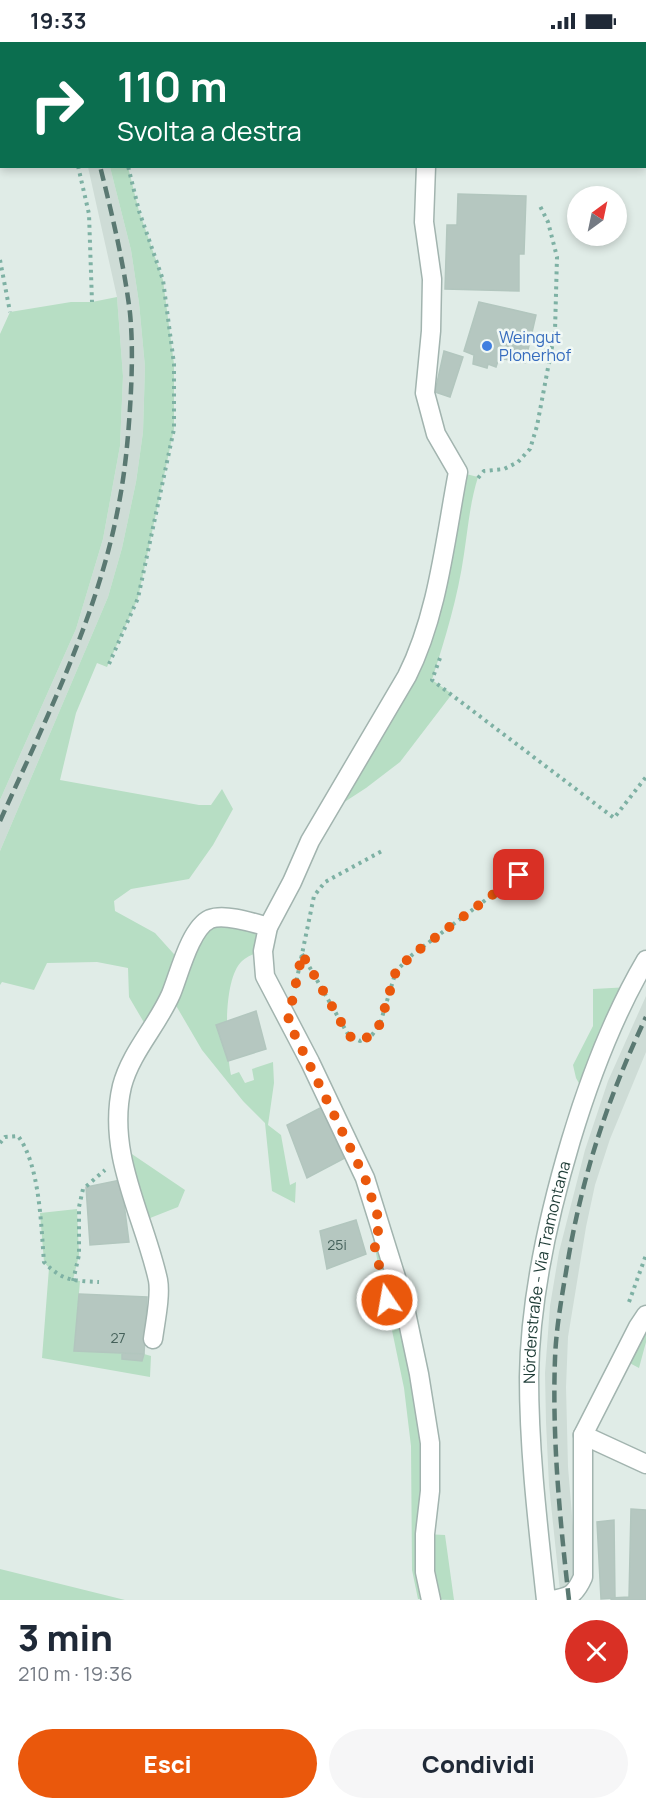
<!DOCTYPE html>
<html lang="it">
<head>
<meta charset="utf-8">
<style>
  body { margin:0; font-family:Manrope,sans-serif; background:#f6f6f7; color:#1f2937; height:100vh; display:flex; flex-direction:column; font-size:22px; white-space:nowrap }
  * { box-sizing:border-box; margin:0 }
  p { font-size:20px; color:#747a83 }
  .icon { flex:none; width:33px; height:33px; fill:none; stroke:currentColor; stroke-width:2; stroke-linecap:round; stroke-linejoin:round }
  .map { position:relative; height:1558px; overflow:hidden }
  .sheet { display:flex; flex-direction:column; background:#fff; flex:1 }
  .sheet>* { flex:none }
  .banner { position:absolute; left:0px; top:0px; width:646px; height:126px; box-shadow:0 3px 9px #0003; background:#0b6e4f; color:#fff; overflow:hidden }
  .needle { width:39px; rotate:33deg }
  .controls { position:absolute; left:567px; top:144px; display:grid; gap:12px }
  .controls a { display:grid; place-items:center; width:60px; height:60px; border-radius:50%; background:#fff; box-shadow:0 3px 9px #0003; font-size:30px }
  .pin { position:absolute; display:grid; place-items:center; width:51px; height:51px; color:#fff; margin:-26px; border-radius:12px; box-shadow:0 3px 9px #0006 }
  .me { position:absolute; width:66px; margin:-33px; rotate:348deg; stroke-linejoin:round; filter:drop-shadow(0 0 4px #0008) }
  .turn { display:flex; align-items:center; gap:21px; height:126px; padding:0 18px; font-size:27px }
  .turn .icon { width:78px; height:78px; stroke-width:2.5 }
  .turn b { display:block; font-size:42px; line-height:51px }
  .round { display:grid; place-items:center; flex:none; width:63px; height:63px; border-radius:32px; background:#f6f6f7 }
  .summary { display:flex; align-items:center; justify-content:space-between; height:102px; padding:0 18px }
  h1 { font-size:36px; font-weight:800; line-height:45px }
  .action { display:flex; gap:12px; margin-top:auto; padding:12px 18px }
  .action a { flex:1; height:69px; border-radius:36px; background:#ea580c; color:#fff; font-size:24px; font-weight:800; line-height:69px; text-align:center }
  .action a+a { background:#f6f6f7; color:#1f2937 }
  .status { display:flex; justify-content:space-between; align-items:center; height:42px; padding:0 30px; background:#fff; direction:ltr }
  .status svg { height:16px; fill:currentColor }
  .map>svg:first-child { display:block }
  .built { fill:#cedcd6 }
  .green { fill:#b7dec4 }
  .building { fill:#b5c7c0; stroke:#b2c6be; stroke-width:1.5 }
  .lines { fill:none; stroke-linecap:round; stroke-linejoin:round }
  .minor-casing { stroke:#a2b4af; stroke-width:21 }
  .path { stroke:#7eb1a4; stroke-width:4; stroke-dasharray:3 4.5; stroke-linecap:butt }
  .minor { stroke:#fff; stroke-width:18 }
  .rail { stroke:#5a7972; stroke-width:4.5; stroke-dasharray:12 6; stroke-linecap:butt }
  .route { stroke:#ea580c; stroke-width:10; stroke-dasharray:0 18 }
  .shop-dot { fill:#3f7fe0; stroke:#f0f8f5; stroke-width:2 }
  .labels { text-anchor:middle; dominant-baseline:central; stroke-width:5; stroke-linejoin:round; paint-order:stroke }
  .number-label { font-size:14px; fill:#446059 }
  .shop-label { font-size:16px; fill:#366cbe; stroke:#f0f8f5; text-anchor:start }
  .street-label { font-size:16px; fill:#1f3d37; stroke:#f0f8f5 }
</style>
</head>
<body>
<div class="status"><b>19:33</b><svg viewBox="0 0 49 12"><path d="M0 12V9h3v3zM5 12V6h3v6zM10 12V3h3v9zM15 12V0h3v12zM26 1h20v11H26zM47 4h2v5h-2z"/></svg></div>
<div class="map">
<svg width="646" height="1558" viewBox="0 0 646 1558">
  <rect width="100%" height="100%" fill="#e0ece7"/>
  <path class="built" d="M 88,125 L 110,125 L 131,208 L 139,261 L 145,325 L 143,390 L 136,440 L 122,506 L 108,555 L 0,809 L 0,758 L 76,587 L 103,497 L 120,404 L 123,334 L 117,255 Z
    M 646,954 L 646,1010 L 610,1097 L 595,1143 L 586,1185 L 568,1295 L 566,1345 L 568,1425 L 576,1522 L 581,1558 L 561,1558 L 549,1443 L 546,1380 L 545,1331 L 550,1264 L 559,1210 L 585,1108 L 608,1039 Z"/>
  <path class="green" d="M 110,125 L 128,125 L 139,169 L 163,238 L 174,322 L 174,387 L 138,556 L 107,625 L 97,621 L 76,671 L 60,738 L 199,763 L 211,763 L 222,747 L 233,767 L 213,803 L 189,837 L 131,847 L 114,859 L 115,869 L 155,891 L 182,921 L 210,877 L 268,885 L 263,909 C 256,911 247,914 242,919 C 222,938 226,1008 231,1033 L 239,1030 L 245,1041 L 254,1038 L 252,1027 L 273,1020 L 274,1041 L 268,1083 L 281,1093 L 290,1143 L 296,1140 L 295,1161 L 272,1149 L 265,1081 L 243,1059 L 202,1008 L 171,955 L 149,989 L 129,955 L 128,926 L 97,920 L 47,921 L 34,948 L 2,940 L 0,943 L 0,809 L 108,555 L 122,506 L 136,440 L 143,390 L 145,325 L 139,261 L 131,208 Z
    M 117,255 L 123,334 L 120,404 L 103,497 L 76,587 L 0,758 L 0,292 L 10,270 L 71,260 L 92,260 Z
    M 458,430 L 478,435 C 470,460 468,486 464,512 C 458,555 445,597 432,638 L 452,652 L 400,720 L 366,746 L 326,772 L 407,634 Z
    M 630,945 L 585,1052 L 576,1036 L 573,1023 L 593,984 L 593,947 Z
    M 120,1104 L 185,1148 L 178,1165 L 140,1180 Z
    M 77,1167 L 79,1213 L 73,1238 L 80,1239 L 74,1309 L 122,1311 L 122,1317 L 142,1319 L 144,1312 L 151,1314 L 150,1335 L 42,1316 L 49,1226 L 44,1220 L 40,1171 Z
    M 373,1197 L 386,1199 L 419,1332 L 425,1492 L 445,1493 L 454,1558 L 418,1557 L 412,1528 L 411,1404 L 404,1346 Z
    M 646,1273 L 646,1300 L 639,1326 L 622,1317 Z
    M 0,1527 L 125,1558 L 0,1558 Z"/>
  <path class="building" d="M 458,152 L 526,154 L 524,212 L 519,212 L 519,249 L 445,247 L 447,183 L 457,183 Z
    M 479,260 L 536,273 L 525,321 L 499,316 L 496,325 L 488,322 L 487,326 L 473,322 L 474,313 L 464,309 Z
    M 444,309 L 463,315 L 450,355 L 435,350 Z
    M 256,969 L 266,1007 L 228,1019 L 216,983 Z
    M 322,1065 L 345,1116 L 307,1136 L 287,1083 Z
    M 121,1138 L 129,1200 L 90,1203 L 86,1145 Z
    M 356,1178 L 366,1212 L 327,1227 L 320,1189 Z
    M 79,1252 L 147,1255 L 144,1312 L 74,1309 Z
    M 122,1311 L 144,1312 L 142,1319 L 122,1317 Z
    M 631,1467 L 646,1468 L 646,1558 L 611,1558 L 611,1556 L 629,1555 Z
    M 614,1478 L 615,1556 L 601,1557 L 597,1480 Z"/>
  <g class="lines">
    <defs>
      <g id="minor">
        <path d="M 450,0 L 450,2"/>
        <path d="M 426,124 L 424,180 L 432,237 L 431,289 L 425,351 L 436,392 L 458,430 C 445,498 438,572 407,634 L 310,799 L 292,840 L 268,885 L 263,909 L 265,934 L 310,1020 L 365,1136 L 404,1261 L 419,1332 L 430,1401 L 430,1449 L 425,1492 L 425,1530 L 431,1558"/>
        <path d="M 153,1297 C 155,1281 161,1254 158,1238 C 144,1174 106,1112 122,1044 C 131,1010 157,984 171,952 C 179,933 190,886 210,877 C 225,871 254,881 268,885"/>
        <path d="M 583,1393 L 646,1422"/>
        <path id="s1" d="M 546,1558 C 538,1484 529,1410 529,1335 C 530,1255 548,1175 571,1098 C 590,1035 613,974 646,918"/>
        <path d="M 551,1558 C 570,1555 575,1553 583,1535 L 583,1393 L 638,1285 L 646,1273"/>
      </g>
    </defs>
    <use href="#minor" class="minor-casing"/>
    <path class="path" d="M 34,0 L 34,2
      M 48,0 L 49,2
      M 103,0 L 104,2
      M 645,15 L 646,15
      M 78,124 L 89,172 L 92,260
      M 0,218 L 10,270
      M 478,436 L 484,429 L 504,427 L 518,420 L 530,407 L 537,384 L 555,289 L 557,215 L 548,180 L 539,162
      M 440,616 L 432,638 L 614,776 L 646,735
      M 109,622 L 138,556 L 174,387 L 174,322 L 163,238 L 139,169 L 128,124
      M 302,912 L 349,994 L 360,999 L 372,993 L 380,982 L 396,929 L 412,913 L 519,833
      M 295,946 L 314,854 L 325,840 L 382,809
      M 0,1101 L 5,1095 L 18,1094 C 40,1123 41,1184 44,1220 C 62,1239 74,1239 99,1240
      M 73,1239 L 79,1213 L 79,1165 L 83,1147 L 105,1128
      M 629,1260 L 646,1213"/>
    <use href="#minor" class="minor"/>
    <path class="rail" d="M 67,0 L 67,2
      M 0,779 C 46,677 99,571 119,461 C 125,430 128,398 130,366 C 132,335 133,302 130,271 C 124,222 112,172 100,124
      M 569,1558 C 560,1479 552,1396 555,1317 C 556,1288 561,1259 566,1230 C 581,1137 606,1060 646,975"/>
  </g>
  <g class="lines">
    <path class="route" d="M 387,1258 L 373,1197 L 381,1184 L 365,1136 L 288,979 L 302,912 L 349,994 L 360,999 L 372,993 L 380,982 L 396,929 L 412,913 L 519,833"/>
  </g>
  <circle class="shop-dot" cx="487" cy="304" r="6"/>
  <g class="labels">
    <g class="number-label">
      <text x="337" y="1202">25i</text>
      <text x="118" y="1295">27</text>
    </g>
    <g class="shop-label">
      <text x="499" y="295">Weingut<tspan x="499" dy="18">Plonerhof</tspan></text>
    </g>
    <g class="street-label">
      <text stroke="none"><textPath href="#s1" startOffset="330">Nörderstraße - Via Tramontana</textPath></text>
    </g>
  </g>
</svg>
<div class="controls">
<a><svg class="needle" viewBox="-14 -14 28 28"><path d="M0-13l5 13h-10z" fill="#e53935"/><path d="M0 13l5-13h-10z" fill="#747a83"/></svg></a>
</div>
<div class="pin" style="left:519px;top:833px;background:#d93025"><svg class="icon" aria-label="arrive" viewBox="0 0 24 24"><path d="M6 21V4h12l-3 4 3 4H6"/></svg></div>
<svg class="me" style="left:387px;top:1258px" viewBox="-20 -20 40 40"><circle r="17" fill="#ea580c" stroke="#fff" stroke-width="3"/><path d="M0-11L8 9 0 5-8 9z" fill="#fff"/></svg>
<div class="banner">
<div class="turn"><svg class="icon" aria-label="right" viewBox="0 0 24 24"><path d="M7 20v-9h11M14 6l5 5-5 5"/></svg><div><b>110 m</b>Svolta a destra</div></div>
</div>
</div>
<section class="sheet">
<div class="summary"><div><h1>3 min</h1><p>210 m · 19:36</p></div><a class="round" style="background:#d93025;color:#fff"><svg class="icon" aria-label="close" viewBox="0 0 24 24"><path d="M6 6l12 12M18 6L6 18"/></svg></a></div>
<div class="action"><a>Esci</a><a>Condividi</a></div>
</section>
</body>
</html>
